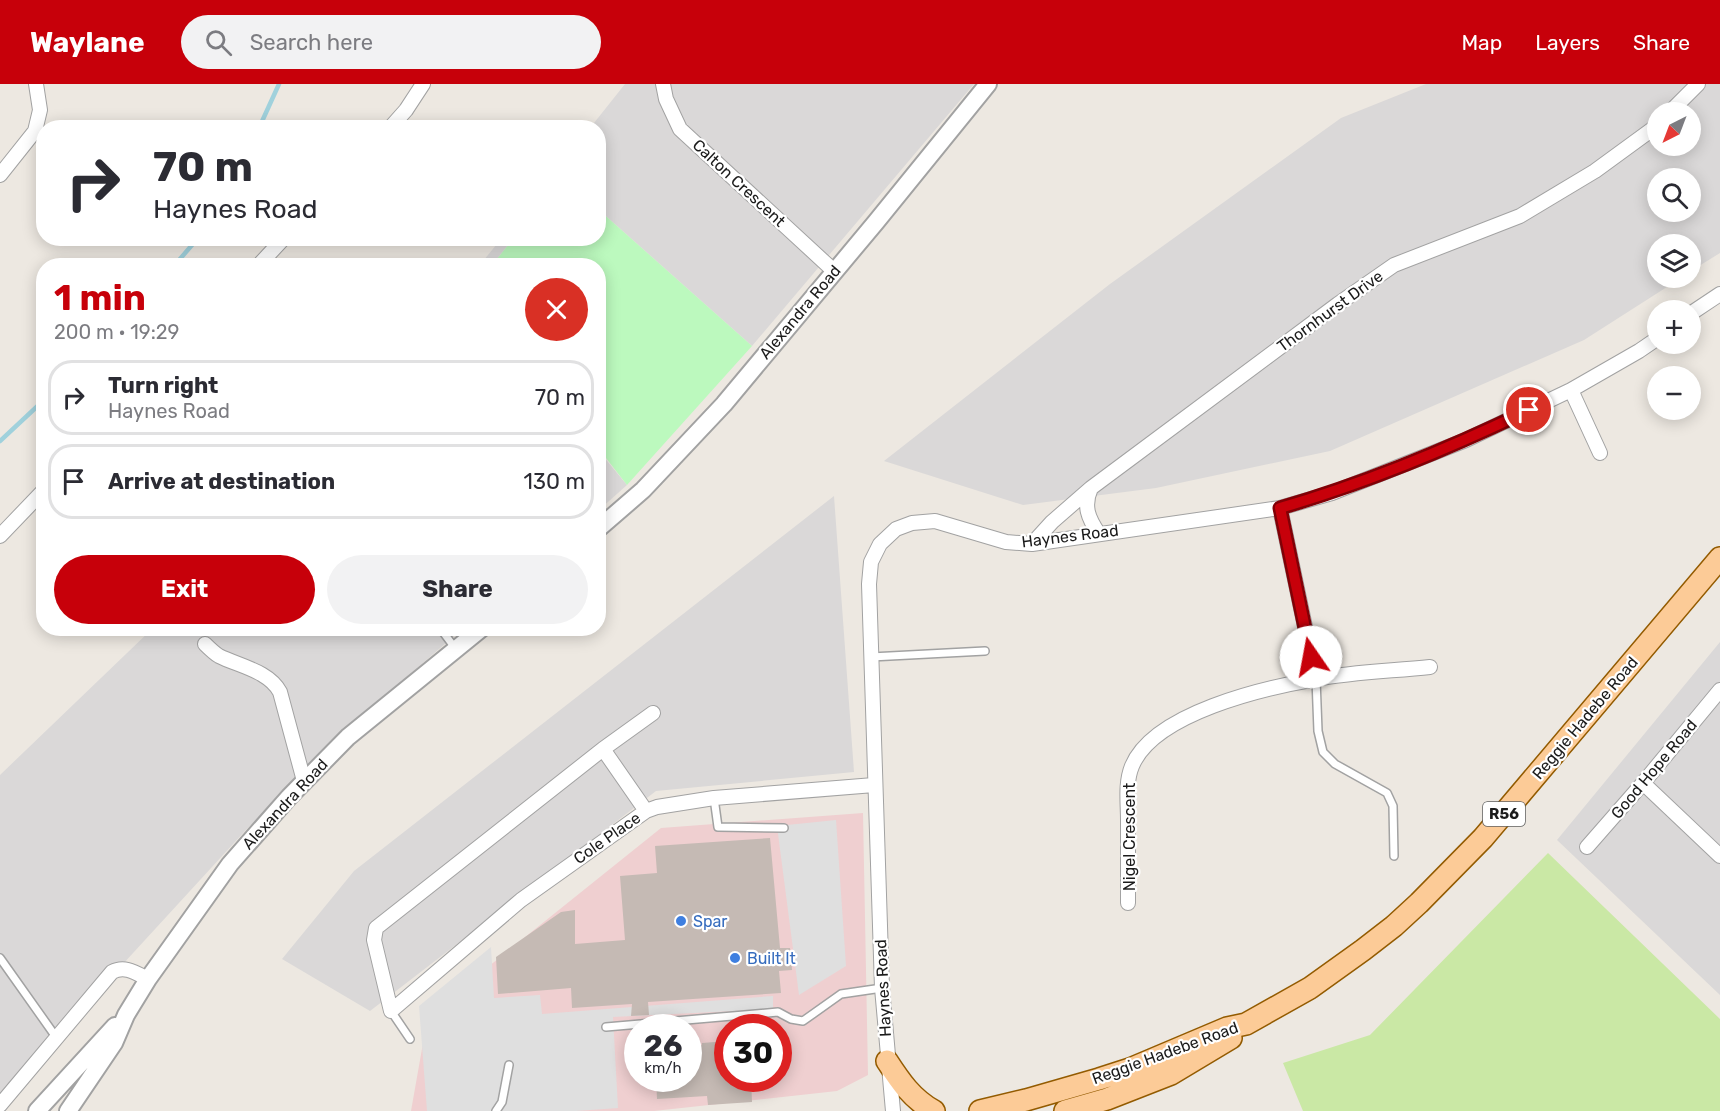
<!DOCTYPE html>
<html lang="en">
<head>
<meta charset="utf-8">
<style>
  body { margin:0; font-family:Rubik,sans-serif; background:#f2f2f3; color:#2b2b33; height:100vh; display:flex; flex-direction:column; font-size:22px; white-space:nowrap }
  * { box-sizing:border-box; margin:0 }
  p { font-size:20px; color:#7c7c81 }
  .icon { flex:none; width:33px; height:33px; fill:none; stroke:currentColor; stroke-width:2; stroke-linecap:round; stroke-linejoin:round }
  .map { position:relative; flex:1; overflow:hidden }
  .sheet { position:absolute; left:36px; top:174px; width:570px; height:378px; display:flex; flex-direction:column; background:#fff; border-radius:24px; box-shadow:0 3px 15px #0003 }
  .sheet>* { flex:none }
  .banner { position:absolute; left:36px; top:36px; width:570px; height:126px; border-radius:24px; box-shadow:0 3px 15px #0003; background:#fff; color:#2b2b33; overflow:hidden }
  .needle { width:39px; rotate:222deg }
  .buttons { position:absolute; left:1647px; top:18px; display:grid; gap:12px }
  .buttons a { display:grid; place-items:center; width:54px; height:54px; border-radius:50%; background:#fff; box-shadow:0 3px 15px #0003; font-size:30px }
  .speed { position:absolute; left:624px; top:930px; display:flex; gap:12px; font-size:30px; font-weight:700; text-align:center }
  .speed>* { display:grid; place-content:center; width:78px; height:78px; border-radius:50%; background:#fff; box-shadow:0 3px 15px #0003; line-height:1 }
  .speed small { font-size:15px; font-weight:400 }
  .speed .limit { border:9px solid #d22; background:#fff; color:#111 }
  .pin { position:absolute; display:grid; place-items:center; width:51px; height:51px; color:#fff; margin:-26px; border:3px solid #fff; border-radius:50%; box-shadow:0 2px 6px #0007 }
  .me { position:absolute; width:66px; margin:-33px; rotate:348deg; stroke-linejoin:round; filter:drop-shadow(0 0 4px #0008) }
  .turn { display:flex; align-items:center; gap:21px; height:126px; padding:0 18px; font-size:27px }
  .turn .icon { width:78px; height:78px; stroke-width:2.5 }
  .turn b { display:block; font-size:42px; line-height:51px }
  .round { display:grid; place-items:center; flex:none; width:63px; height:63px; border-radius:32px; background:#f2f2f3 }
  .head { display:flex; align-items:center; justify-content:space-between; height:102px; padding:0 18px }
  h1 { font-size:36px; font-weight:700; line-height:45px; color:#c7000a }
  .primary-button { display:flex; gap:12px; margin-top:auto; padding:12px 18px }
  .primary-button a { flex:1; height:69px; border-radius:36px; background:#c7000a; color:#fff; font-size:24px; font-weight:700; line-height:69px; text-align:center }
  .primary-button a+a { background:#f2f2f3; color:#2b2b33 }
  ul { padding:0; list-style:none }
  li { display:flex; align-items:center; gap:18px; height:75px; margin:0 12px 9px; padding:0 6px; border:3px solid #e1e1e2; border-radius:24px }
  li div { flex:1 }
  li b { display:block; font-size:22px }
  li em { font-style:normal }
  header { display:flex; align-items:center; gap:36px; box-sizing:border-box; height:84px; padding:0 30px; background:#c7000a; color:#fff }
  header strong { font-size:28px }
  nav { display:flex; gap:33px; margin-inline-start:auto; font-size:21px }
  .search { width:420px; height:54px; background:#f2f2f3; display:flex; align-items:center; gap:15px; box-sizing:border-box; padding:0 21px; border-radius:33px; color:#7c7c81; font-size:22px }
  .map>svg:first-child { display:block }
  .residential { fill:#dad8d8; fill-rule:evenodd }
  .commercial { fill:#efcfd0; fill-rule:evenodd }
  .grass { fill:#cae8a5 }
  .park { fill:#bcf9be }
  .parking { fill:#dfdfdf }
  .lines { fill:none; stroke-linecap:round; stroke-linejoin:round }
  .stream { stroke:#a0d1dc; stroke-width:4.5 }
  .building { fill:#c5bab4 }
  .service-casing { stroke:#a2a2a2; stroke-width:10 }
  .minor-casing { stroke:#a2a2a2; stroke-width:16 }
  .tertiary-casing { stroke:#a2a2a2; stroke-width:20 }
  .primary-casing { stroke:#935b00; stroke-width:24 }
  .service { stroke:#fff; stroke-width:7 }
  .minor { stroke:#fff; stroke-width:14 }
  .tertiary { stroke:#fff; stroke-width:16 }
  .primary { stroke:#fccb97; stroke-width:21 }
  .route-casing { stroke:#810006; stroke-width:15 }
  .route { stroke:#c7000a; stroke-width:10 }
  .shop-dot { fill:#3f7fe0; stroke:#fff; stroke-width:2 }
  .labels { text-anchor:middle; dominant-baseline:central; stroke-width:4.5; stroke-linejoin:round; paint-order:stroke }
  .shield { fill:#fff; stroke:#5f5f5f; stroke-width:1.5 }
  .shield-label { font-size:15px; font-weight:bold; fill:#1b1b1b }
  .street-label { font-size:16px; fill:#1b1b1b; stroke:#fff }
  .shop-label { font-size:16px; fill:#366cbe; stroke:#fff; text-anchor:start }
</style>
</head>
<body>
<header>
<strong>Waylane</strong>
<div class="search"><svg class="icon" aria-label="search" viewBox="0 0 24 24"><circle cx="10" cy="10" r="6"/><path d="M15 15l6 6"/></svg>Search here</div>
<nav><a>Map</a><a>Layers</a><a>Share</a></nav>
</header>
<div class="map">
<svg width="1720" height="1027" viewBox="0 0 1720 1027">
  <rect width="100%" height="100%" fill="#ede8e1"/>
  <path class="residential" d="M 625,0 L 974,0 L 752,262 L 599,126 L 598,44 L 590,44 Z
    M 1426,0 L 1720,0 L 1720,169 L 1691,187 L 1690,160 L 1658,160 L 1658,194 L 1681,194 L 1584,256 L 1330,367 L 1156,404 L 1023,421 L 884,377 L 1110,200 L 1341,34 ZM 1658,28 L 1690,28 L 1690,62 L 1658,62 ZM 1658,94 L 1690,94 L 1690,128 L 1658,128 Z
    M 501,155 L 513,155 L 492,181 L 479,182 Z
    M 598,366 L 627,401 L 599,426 L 598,426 Z
    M 834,412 L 854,688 L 656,707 L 370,927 L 282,875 L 354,787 Z
    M 152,545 L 462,545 L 346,646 L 245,747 L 56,953 L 35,968 L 0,1011 L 0,691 Z
    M 1720,558 L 1720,911 L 1557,756 Z"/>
  <path class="commercial" d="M 863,729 L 868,991 L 837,1007 L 654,1027 L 411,1027 L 428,931 L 661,744 ZM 638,944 L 688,944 L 688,994 L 638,994 ZM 728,944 L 778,944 L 778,994 L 728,994 Z"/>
  <path class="grass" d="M 1548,769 L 1720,935 L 1720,1027 L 1303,1027 L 1283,979 L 1370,951 Z"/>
  <path class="park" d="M 599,126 L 752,262 L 627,401 L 599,365 L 598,182 L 492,181 L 513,155 L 598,154 Z"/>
  <path class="parking" d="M 836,736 L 846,882 L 799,911 L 777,742 Z
    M 491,863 L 494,914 L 540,911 L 542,930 L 773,912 L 773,925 L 613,933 L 618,1024 L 576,1027 L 427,1027 L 419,922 Z"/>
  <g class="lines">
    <path class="stream" d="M 259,44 L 279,0
      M 174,182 L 198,154
      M 0,357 L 44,316"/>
  </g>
  <path class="building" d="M 770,754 L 780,864 L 790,864 L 792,886 L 779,887 L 781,909 L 648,918 L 649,931 L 631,932 L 632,920 L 572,924 L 571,904 L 498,910 L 496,873 L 561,828 L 575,826 L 575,860 L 625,856 L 620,792 L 657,789 L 655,762 Z
    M 728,957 L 728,994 L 751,994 L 752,1018 L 708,1021 L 707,1012 L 657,1015 L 656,994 L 688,994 L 688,962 L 702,961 L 702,959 Z"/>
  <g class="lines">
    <defs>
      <path id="service" d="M 440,544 L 455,564
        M 871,573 L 985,567
        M 1316,595 L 1318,647 L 1323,668 L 1335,680 L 1387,709 L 1393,722 L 1394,772
        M 714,714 L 718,743 L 784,744
        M 0,874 L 56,953
        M 391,927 L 410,955
        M 606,943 L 778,928 L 791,935 L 803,937 L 841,910 L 882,904
        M 496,1027 L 502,1018 L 509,981"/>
      <path id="minor" d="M 663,0 L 666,15 L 680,45 L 834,187
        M 1670,28 L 1698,0
        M 390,44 L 406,26 L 423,0
        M 0,91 L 35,47 L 40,26 L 36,0
        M 258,182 L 284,154
        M 1690,230 L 1720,210
        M 1571,306 L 1600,369
        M 1091,404 C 1083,422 1088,434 1099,450
        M 1280,424 L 1316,595
        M 0,452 L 44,406
        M 1032,460 L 1052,438 L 1091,404 L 1338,220 L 1394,181 L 1520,132 L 1595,87 L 1658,41
        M 205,560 C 209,564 214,569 219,572 C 239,582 269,587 280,608 L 304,697
        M 653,629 L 603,665 L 376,844 L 374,856 L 391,927 L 521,816 L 646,727 L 657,723 L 714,714 L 874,701
        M 603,665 L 646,727
        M 1643,699 L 1720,772
        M 1587,763 L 1643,699 L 1720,606
        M 1128,819 C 1128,791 1128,764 1128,736 C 1128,719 1125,699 1132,682 C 1154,629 1264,604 1316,595 C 1353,588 1392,587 1430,583
        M 0,1021 L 112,888 C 125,881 136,889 148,895
        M 893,1027 L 882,904 L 869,500 L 871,478 L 880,460 L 896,445 L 912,439 L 935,437 L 1006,458 L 1032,460 L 1280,424 L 1332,409 L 1466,356 L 1571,306 L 1639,267 L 1658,254"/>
      <path id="tertiary" d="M 598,445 L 643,406 L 724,320 L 876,138 L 988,0
        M 37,1027 L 115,942
        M 68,1027 L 114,959 L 126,931 L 148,895 L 230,780 L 289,713 L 348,653 L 482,544"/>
      <path id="primary" d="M 887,977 C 900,997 912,1015 934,1027
        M 980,1027 L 1026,1016 L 1099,995 L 1130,985 L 1227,944 L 1246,940 L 1310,904 L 1363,866 L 1394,842 L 1419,819 L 1483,754 L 1720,474
        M 1065,1027 L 1107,1015 L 1171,990 L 1231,954"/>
    </defs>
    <use href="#service" class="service-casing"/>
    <use href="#minor" class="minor-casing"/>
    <use href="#tertiary" class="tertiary-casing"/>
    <use href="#primary" class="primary-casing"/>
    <use href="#service" class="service"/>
    <use href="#minor" class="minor"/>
    <use href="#tertiary" class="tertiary"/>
    <use href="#primary" class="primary"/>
  </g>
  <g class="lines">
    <defs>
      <path id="route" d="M 1311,573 L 1280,424 C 1366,399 1448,365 1529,326"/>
    </defs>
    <use href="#route" class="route-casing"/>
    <use href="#route" class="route"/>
  </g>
  <g class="shop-dot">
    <circle cx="681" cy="837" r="6"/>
    <circle cx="735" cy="874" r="6"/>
  </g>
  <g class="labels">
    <rect class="shield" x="1483" y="718" width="42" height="24" rx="4.5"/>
    <g class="shield-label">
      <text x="1504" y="730">R56</text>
    </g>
    <g class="street-label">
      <text transform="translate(739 99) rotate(43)">Calton Crescent</text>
      <text transform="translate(1330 227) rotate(-36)">Thornhurst Drive</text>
      <text transform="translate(800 228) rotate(-50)">Alexandra Road</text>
      <text transform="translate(1070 452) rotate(-7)">Haynes Road</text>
      <text transform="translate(1585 634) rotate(-50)">Reggie Hadebe Road</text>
      <text transform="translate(1654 685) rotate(-50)">Good Hope Road</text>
      <text transform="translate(285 720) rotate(-47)">Alexandra Road</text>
      <text transform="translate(1129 753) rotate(-90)">Nigel Crescent</text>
      <text transform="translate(607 754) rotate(-35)">Cole Place</text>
      <text transform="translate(883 904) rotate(-93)">Haynes Road</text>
      <text transform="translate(1165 969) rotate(-20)">Reggie Hadebe Road</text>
    </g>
    <g class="shop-label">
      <text x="693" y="837">Spar</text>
      <text x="747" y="874">Built It</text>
    </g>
  </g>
</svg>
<div class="buttons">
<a><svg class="needle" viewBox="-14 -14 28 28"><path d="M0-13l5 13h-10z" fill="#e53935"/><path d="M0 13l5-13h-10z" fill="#7c7c81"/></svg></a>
<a><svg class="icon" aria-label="search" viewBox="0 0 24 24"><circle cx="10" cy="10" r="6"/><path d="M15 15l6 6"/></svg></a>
<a><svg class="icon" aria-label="layers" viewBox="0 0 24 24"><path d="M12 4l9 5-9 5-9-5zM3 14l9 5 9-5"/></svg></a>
<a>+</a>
<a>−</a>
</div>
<div class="speed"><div>26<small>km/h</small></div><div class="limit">30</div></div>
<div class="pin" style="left:1529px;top:326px;background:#d93025"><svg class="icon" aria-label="arrive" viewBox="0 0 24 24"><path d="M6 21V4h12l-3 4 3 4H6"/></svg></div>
<svg class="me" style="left:1311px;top:573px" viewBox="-20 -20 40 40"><circle r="19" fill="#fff"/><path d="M0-13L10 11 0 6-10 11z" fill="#c7000a"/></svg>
<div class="banner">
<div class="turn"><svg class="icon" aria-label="right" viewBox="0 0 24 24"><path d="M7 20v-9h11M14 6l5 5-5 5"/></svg><div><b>70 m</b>Haynes Road</div></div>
</div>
<section class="sheet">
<div class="head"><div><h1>1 min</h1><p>200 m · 19:29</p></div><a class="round" style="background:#d93025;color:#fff"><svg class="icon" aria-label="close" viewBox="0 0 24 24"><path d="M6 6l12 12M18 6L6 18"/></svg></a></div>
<ul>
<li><svg class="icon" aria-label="right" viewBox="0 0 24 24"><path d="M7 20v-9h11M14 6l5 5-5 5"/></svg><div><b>Turn right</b><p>Haynes Road</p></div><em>70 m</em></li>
<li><svg class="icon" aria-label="arrive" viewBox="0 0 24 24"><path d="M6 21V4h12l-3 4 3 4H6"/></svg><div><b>Arrive at destination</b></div><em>130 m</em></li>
</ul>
<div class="primary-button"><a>Exit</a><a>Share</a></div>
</section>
</div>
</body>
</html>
